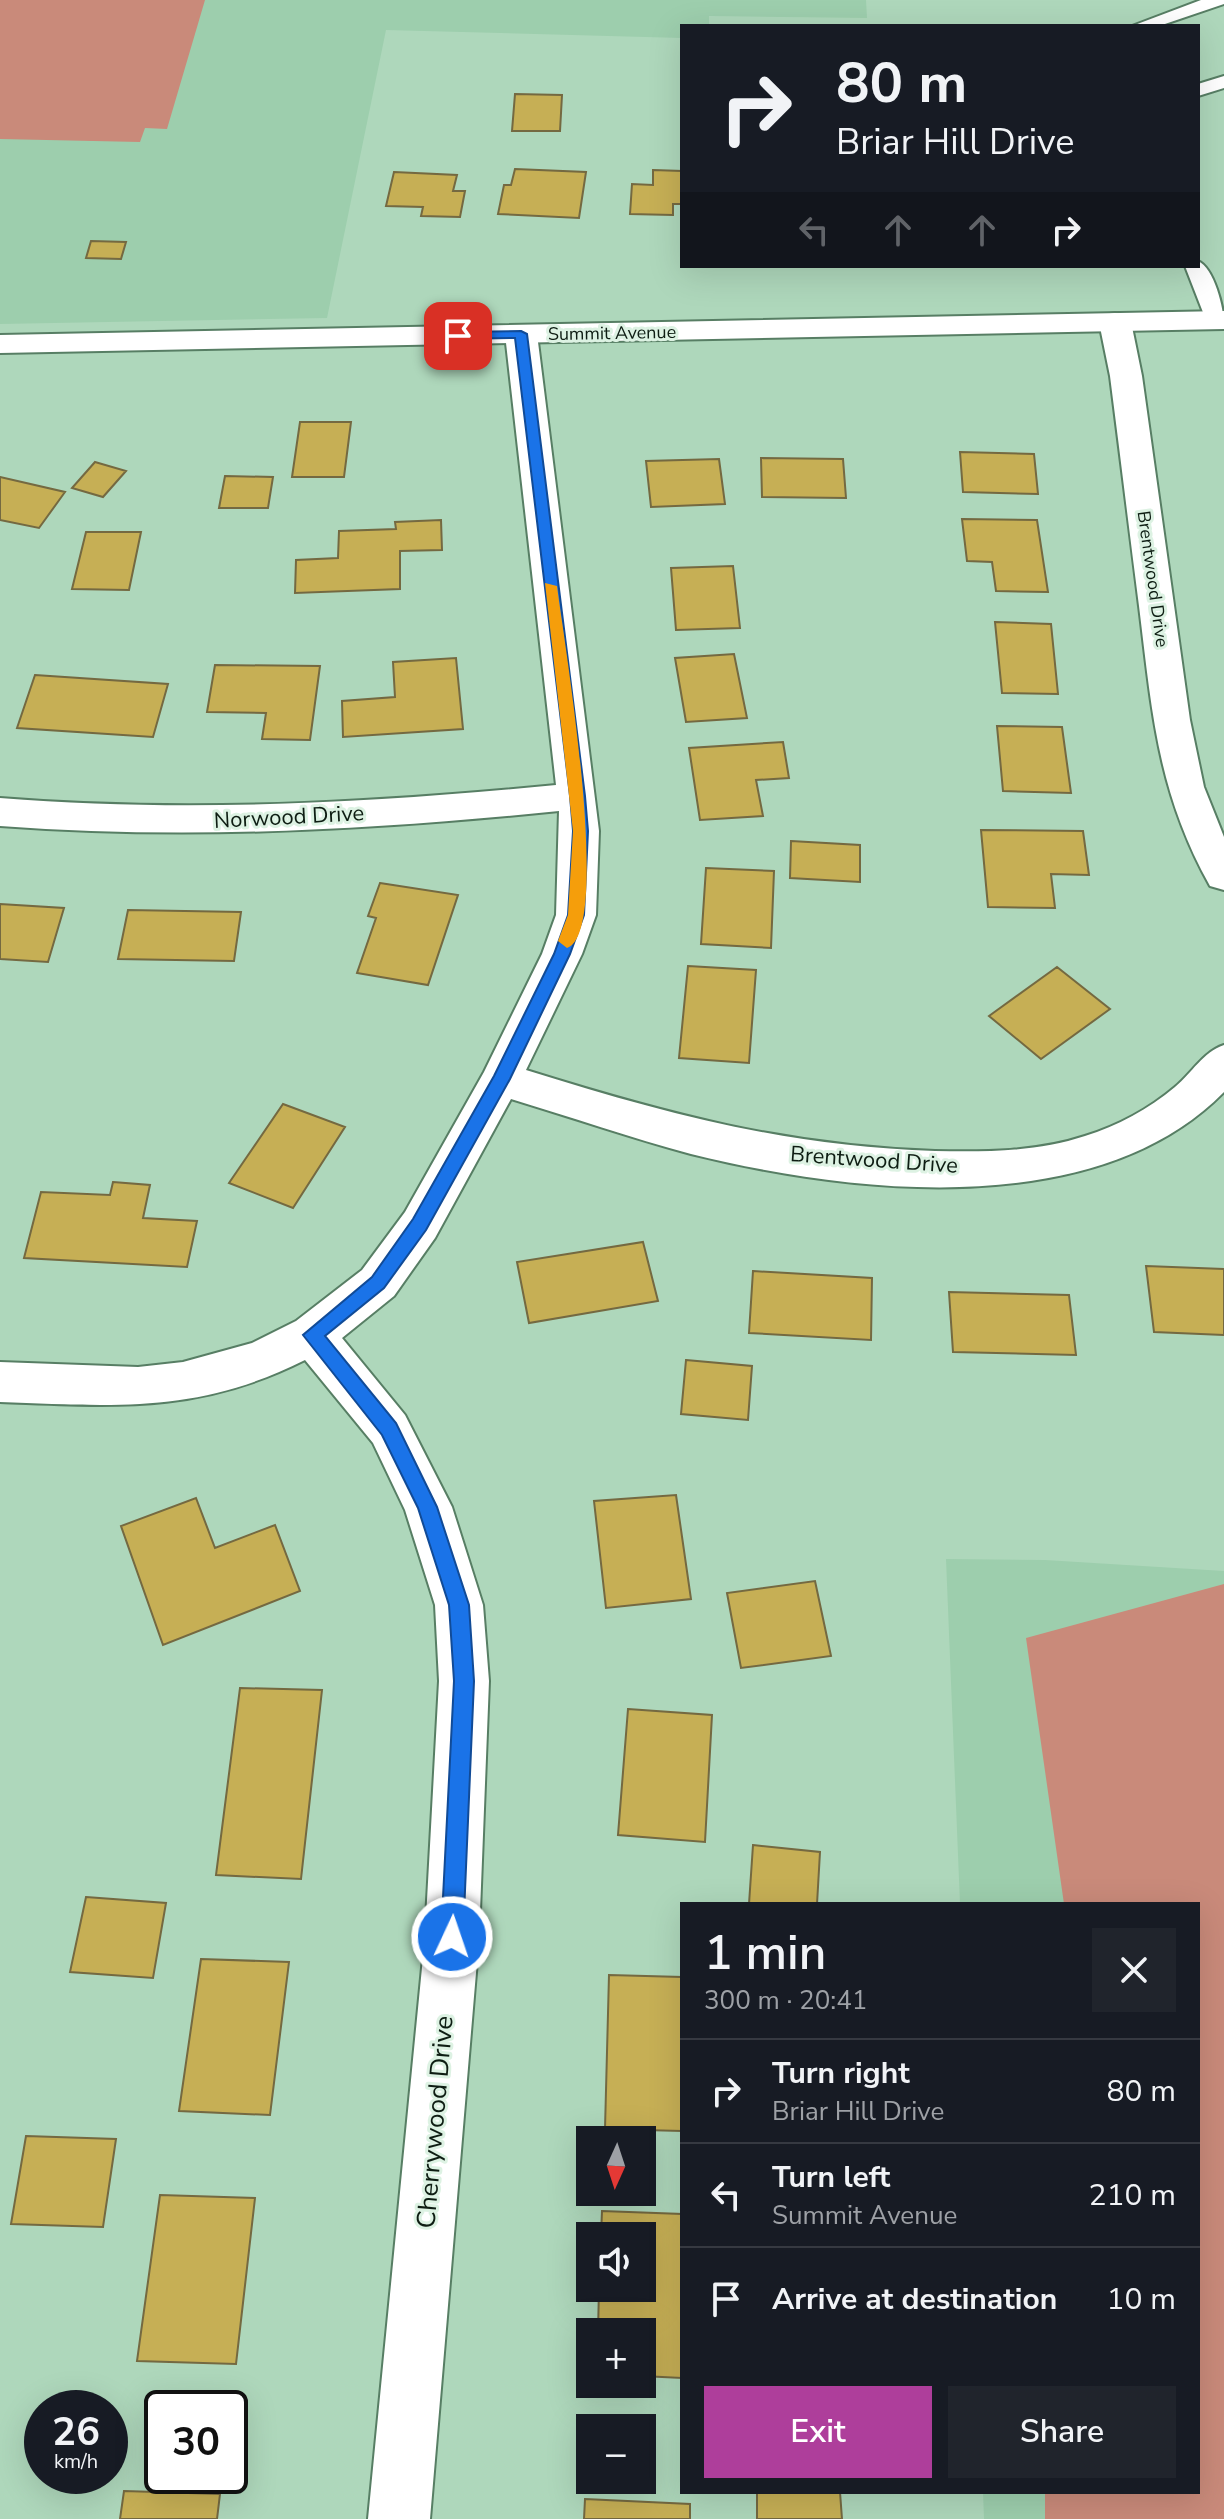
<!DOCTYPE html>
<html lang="en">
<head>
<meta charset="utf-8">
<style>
  body { margin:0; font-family:"Nunito Sans",sans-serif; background:#20242c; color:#f1f3f6; height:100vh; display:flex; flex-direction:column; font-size:30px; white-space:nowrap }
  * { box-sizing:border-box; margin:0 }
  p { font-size:26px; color:#9ea1a6 }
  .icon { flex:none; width:44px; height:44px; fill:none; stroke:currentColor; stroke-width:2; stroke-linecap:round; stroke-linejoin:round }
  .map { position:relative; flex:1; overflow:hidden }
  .panel { position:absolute; left:680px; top:1902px; width:520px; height:592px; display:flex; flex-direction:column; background:#171b24; border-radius:0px; box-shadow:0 8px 32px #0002 }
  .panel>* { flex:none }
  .banner { position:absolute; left:680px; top:24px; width:520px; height:244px; border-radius:0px; box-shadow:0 8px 32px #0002; background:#171b24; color:#f1f3f6; overflow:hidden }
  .needle { width:52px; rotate:183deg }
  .fabs { position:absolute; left:576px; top:2126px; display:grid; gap:16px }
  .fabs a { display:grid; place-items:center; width:80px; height:80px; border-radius:0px; background:#171b24; box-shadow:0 8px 32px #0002; font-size:40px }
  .speed { position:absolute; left:24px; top:2390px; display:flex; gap:16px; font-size:40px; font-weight:700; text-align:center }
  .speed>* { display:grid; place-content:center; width:104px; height:104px; border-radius:50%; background:#171b24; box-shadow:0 8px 32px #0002; line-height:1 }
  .speed small { font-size:20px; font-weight:400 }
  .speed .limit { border:4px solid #111; border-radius:12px; background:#fff; color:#111 }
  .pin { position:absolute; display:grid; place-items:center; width:68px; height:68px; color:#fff; margin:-34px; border-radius:16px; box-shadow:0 4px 12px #0006 }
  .me { position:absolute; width:88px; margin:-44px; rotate:3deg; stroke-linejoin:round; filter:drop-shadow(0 0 6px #0008) }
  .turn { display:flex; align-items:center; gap:28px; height:168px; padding:0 24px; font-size:36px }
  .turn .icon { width:104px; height:104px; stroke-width:2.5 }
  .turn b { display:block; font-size:56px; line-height:68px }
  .lanes { display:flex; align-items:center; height:76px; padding:0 24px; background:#0003; justify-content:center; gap:40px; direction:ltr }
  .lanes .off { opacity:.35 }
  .round { display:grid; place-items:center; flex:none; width:84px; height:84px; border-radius:0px; background:#20242c }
  .overview { display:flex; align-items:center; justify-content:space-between; height:136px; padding:0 24px }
  h1 { font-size:48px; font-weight:600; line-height:60px }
  .button { display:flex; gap:16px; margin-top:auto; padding:16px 24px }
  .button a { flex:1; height:92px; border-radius:0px; background:#ae3e9b; color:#fff; font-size:32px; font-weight:600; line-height:92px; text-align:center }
  .button a+a { background:#20242c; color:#f1f3f6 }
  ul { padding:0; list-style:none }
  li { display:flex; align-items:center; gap:24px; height:104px; padding:0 24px; border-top:2px solid #363941 }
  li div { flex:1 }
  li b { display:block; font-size:30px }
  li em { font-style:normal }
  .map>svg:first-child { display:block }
  .built { fill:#9dcead }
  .green { fill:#c98a7a }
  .building { fill:#c6af55; stroke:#746941; stroke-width:2 }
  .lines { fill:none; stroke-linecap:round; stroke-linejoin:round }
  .service-casing { stroke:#577e64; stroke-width:4 }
  .minor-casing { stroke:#577e64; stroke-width:4 }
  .secondary-casing { stroke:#577e64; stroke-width:4 }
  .service { fill:#fff; fill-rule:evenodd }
  .minor { fill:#fff; fill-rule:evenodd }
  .secondary { fill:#fff; fill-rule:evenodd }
  .route { fill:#1a73e8; stroke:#114b97; stroke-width:2 }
  .slow { fill:#f59e0b }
  .labels { text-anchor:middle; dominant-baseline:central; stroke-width:6; stroke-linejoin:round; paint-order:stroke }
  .far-street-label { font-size:18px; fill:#0e1d13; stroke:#ddf2e3 }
  .street-label { font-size:22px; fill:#0e1d13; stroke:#ddf2e3 }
  .near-street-label { font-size:26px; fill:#0e1d13; stroke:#ddf2e3 }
</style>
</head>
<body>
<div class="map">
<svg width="1224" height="2519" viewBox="0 0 1224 2519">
  <rect width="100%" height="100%" fill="#aed7bb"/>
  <path class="built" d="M 0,0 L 866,0 L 867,18 L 709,16 L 709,26 L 682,26 L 682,38 L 386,30 L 327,318 L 0,324 Z
    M 946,1559 L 1045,1560 L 1224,1571 L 1224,2519 L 984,2519 L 983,2492 L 1198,2492 L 1198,1904 L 960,1904 Z"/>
  <path class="green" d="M 0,0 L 205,0 L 167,129 L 145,128 L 140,142 L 0,139 Z
    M 1224,1584 L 1224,2519 L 1045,2519 L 1045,2492 L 1198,2492 L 1198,1904 L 1064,1904 L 1026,1638 Z"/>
  <path class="building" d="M 515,94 L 562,95 L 560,131 L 512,131 Z
    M 515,169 L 586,172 L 579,218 L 498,214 L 504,185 L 511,185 Z
    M 653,170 L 682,171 L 682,204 L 673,204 L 673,215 L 630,214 L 632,184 L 653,185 Z
    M 394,172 L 457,175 L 453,191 L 465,191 L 460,217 L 421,216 L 423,207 L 386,206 Z
    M 91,241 L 126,242 L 121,259 L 86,258 Z
    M 300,422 L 351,422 L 344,477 L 292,477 Z
    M 960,452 L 1034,454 L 1038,494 L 963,492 Z
    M 761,458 L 843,459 L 846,498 L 762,497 Z
    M 719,459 L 725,504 L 651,507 L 646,461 Z
    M 95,462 L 126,471 L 103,497 L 72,488 Z
    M 225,476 L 273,477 L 268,508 L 219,508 Z
    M 0,477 L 65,492 L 39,528 L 0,520 Z
    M 962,519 L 1037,520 L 1048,592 L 996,591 L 992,562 L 967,561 Z
    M 441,520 L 442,550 L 400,551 L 400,589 L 295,593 L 296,560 L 338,558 L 339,531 L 396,529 L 395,522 Z
    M 86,532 L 141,532 L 129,590 L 72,589 Z
    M 733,566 L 740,628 L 676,630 L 671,568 Z
    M 995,622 L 1051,624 L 1058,694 L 1002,693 Z
    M 734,654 L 747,718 L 686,722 L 675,658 Z
    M 456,658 L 463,729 L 343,737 L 342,701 L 395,697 L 393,662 Z
    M 215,665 L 320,666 L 310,740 L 262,739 L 266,713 L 207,712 Z
    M 35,675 L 168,684 L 153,737 L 17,728 Z
    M 997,726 L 1062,727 L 1071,793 L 1003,791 Z
    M 783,742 L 789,778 L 756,780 L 763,816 L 700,820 L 689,748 Z
    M 981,830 L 1083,831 L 1089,875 L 1051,874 L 1055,908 L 988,907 Z
    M 791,841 L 860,845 L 860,882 L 790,878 Z
    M 706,868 L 774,871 L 771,948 L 701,944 Z
    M 380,883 L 458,895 L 428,985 L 357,973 L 376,918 L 368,916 Z
    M 0,904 L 64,908 L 48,962 L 0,959 Z
    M 128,910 L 241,912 L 234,961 L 118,959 Z
    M 688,966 L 756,970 L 749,1063 L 679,1058 Z
    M 1057,967 L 1110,1009 L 1041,1059 L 989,1016 Z
    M 283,1104 L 345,1127 L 293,1208 L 229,1183 Z
    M 113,1182 L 150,1185 L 143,1218 L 197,1221 L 187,1267 L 24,1258 L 41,1192 L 110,1195 Z
    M 643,1242 L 658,1301 L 529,1323 L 517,1262 Z
    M 1146,1266 L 1224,1269 L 1224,1335 L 1154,1332 Z
    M 753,1271 L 872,1278 L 871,1340 L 749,1333 Z
    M 949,1292 L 1069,1295 L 1076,1355 L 953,1352 Z
    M 686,1360 L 752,1366 L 748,1420 L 681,1414 Z
    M 676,1495 L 691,1599 L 606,1608 L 594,1501 Z
    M 196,1498 L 215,1548 L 275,1525 L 300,1591 L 163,1645 L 121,1526 Z
    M 815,1581 L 831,1656 L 741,1668 L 727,1593 Z
    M 240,1688 L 322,1690 L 301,1879 L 216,1875 Z
    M 628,1709 L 712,1715 L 705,1842 L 618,1835 Z
    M 753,1845 L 820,1852 L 817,1904 L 749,1904 Z
    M 86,1897 L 166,1903 L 153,1978 L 70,1972 Z
    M 201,1959 L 289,1962 L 270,2115 L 179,2111 Z
    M 609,1975 L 682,1977 L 682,2131 L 605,2129 Z
    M 26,2136 L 116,2139 L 103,2227 L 11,2224 Z
    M 160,2195 L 255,2198 L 236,2364 L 137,2361 Z
    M 602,2211 L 682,2214 L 682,2378 L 642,2376 L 642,2332 L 598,2332 L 599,2288 L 642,2288 L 642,2236 L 601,2236 Z
    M 124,2491 L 220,2494 L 217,2519 L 120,2519 Z
    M 757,2492 L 840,2492 L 842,2519 L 757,2519 Z
    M 585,2499 L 690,2504 L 690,2519 L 584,2519 Z"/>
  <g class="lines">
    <defs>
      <path id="service" d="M 1201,0 L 1224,0 L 1224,4 L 1159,26 L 1132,26 Z
        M 1224,76 L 1224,88 L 1198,96 L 1198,84 Z
        M 1198,261 C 1214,268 1224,308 1224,325 L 1209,325 L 1206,320 L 1185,266 L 1198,266 Z"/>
      <path id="minor" d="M 1115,313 L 1126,315 L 1131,322 L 1142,376 L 1190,720 L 1204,787 L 1224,837 L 1224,890 L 1210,886 C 1157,791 1152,711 1139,606 C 1129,529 1120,453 1110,376 L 1099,322 L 1104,315 Z
        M 521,325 L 532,327 L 537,334 L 599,831 L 596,915 L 582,954 L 526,1070 C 667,1114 785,1146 935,1151 C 984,1152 1037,1152 1085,1136 C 1117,1126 1149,1109 1175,1087 C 1192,1073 1203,1052 1224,1045 L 1224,1092 C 1096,1222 853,1194 691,1154 C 631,1138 571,1117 511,1099 L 435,1238 L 394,1296 L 342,1338 L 405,1415 L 452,1507 L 483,1605 L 489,1681 L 479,1937 L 430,2519 L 368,2519 L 425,1937 L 439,1681 L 435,1605 L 405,1510 L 373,1443 L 305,1360 C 198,1414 115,1406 0,1402 L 0,1362 L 138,1367 L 183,1362 L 252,1343 L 296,1321 L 362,1270 L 405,1212 L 484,1072 L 542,954 L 556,915 L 559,811 C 372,830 187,840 0,826 L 0,798 C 186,813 370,803 556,785 L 505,334 L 510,327 Z"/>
      <path id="secondary" d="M 1224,311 L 1224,329 L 0,353 L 0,335 Z"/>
    </defs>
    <use href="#service" class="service-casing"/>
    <use href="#minor" class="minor-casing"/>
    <use href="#secondary" class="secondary-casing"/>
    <use href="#service" class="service"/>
    <use href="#minor" class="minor"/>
    <use href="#secondary" class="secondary"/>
  </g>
  <path class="route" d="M 521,331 L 527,334 L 585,796 L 588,831 L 584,915 L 570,954 L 510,1079 L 426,1230 L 384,1288 L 325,1336 L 396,1423 L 437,1507 L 469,1605 L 474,1681 L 463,1937 L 459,1944 L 452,1948 L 444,1944 L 441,1937 L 454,1681 L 449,1605 L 418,1508 L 382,1435 L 303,1335 L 372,1277 L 413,1219 L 494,1076 L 554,954 L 568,915 L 573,831 L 570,796 L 515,338 L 458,339 L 451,336 L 458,332 Z"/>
  <path class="slow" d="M 545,583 L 557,586 C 563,634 614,932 567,948 L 558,941 L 568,915 L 573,831 Z"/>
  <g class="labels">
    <g class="far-street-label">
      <text transform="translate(612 333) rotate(-1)">Summit Avenue</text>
      <text transform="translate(1153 579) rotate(82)">Brentwood Drive</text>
    </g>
    <g class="street-label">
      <text transform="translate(289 817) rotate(-3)">Norwood Drive</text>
      <text transform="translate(874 1160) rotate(4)">Brentwood Drive</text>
    </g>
    <g class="near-street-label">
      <text transform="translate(435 2122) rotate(-85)">Cherrywood Drive</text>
    </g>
  </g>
</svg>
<div class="fabs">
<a><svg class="needle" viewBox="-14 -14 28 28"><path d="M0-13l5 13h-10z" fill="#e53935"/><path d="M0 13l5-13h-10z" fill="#9ea1a6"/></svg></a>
<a><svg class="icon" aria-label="sound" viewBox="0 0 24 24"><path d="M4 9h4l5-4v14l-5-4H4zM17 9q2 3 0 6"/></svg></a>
<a>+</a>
<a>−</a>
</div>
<div class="speed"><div>26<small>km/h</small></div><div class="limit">30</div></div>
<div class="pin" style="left:458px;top:336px;background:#d93025"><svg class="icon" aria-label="arrive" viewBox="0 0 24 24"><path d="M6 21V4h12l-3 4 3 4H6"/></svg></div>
<svg class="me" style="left:452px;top:1937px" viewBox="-20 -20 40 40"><circle r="17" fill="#1a73e8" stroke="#fff" stroke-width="3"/><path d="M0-11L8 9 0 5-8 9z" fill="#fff"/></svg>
<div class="banner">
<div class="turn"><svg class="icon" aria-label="right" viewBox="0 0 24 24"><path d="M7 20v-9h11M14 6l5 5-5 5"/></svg><div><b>80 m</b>Briar Hill Drive</div></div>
<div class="lanes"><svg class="icon off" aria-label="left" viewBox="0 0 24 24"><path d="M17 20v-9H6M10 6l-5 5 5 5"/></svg><svg class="icon off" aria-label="ahead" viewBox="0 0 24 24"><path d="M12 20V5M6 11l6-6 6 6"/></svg><svg class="icon off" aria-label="ahead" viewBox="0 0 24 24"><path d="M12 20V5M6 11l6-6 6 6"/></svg><svg class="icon" aria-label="right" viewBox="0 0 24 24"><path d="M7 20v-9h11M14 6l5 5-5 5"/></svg></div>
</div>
<section class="panel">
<div class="overview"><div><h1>1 min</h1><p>300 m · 20:41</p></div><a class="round"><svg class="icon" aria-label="close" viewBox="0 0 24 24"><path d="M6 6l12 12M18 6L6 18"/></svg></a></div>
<ul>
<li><svg class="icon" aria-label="right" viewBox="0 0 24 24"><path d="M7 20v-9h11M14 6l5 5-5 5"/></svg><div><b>Turn right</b><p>Briar Hill Drive</p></div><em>80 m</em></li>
<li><svg class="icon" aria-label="left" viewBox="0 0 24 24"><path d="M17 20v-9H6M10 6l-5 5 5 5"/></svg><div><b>Turn left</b><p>Summit Avenue</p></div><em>210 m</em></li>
<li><svg class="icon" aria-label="arrive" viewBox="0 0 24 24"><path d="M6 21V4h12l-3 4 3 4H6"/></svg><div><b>Arrive at destination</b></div><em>10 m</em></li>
</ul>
<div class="button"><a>Exit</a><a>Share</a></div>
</section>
</div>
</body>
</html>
